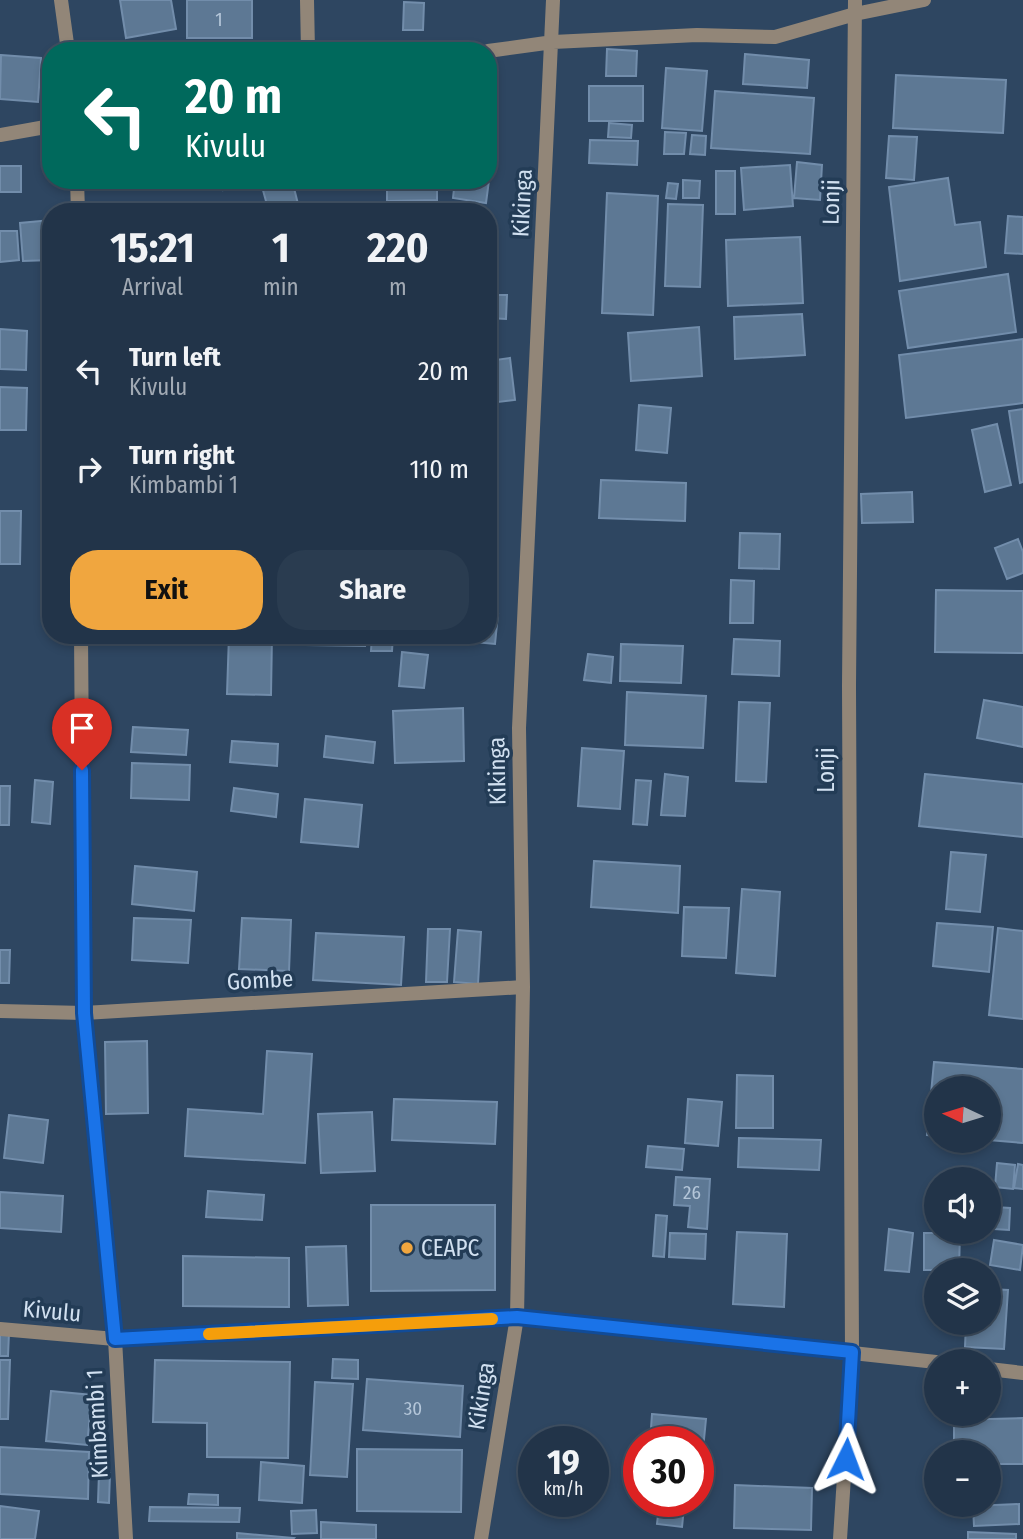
<!DOCTYPE html>
<html lang="en">
<head>
<meta charset="utf-8">
<style>
  body { margin:0; font-family:"Fira Sans Condensed",sans-serif; background:#2a3c50; color:#f1f3f6; height:100vh; display:flex; flex-direction:column; font-size:26px; white-space:nowrap }
  * { box-sizing:border-box; margin:0 }
  p { font-size:23px; color:#a2aab4 }
  .icon { flex:none; width:38px; height:38px; fill:none; stroke:currentColor; stroke-width:2; stroke-linecap:round; stroke-linejoin:round }
  .map { position:relative; flex:1; overflow:hidden }
  .drawer { position:absolute; left:42px; top:203px; width:455px; height:441px; display:flex; flex-direction:column; background:#223449; border-radius:28px; box-shadow:0 4px 10px #0003,0 0 0 2px #3f4f61 }
  .drawer>* { flex:none }
  .top-card { position:absolute; left:42px; top:42px; width:455px; height:147px; border-radius:28px; box-shadow:0 4px 10px #0003,0 0 0 2px #3f4f61; background:#00695c; color:#fff; overflow:hidden }
  .needle { width:46px; rotate:274deg }
  .controls { position:absolute; left:924px; top:1076px; display:grid; gap:14px }
  .controls a { display:grid; place-items:center; width:77px; height:77px; border-radius:50%; background:#223449; box-shadow:0 4px 10px #0003,0 0 0 2px #3f4f61; font-size:35px }
  .speed { position:absolute; left:518px; top:1426px; display:flex; gap:14px; font-size:35px; font-weight:700; text-align:center }
  .speed>* { display:grid; place-content:center; width:91px; height:91px; border-radius:50%; background:#223449; box-shadow:0 4px 10px #0003,0 0 0 2px #3f4f61; line-height:1 }
  .speed small { font-size:18px; font-weight:400 }
  .speed .limit { border:10px solid #d22; background:#fff; color:#111 }
  .pin { position:absolute; display:grid; place-items:center; width:60px; height:60px; color:#fff; margin:-72px -30px; border-radius:50% 50% 50% 0; rotate:-45deg; box-shadow:0 0 7px #0007 }
  .pin .icon { rotate:45deg }
  .me { position:absolute; width:77px; margin:-38px; rotate:3deg; stroke-linejoin:round; filter:drop-shadow(0 0 5px #0008) }
  .turn { display:flex; align-items:center; gap:24px; height:147px; padding:0 28px; font-size:32px }
  .turn .icon { width:91px; height:91px; stroke-width:2.5 }
  .turn b { display:block; font-size:49px; line-height:60px }
  .eta { display:flex; justify-content:space-evenly; align-items:center; height:119px; text-align:center }
  .eta b { font-size:42px; font-weight:700; line-height:49px }
  .action { display:flex; gap:14px; margin-top:auto; padding:14px 28px }
  .action a { flex:1; height:80px; border-radius:28px; background:#f0a63f; color:#111; font-size:28px; font-weight:700; line-height:80px; text-align:center }
  .action a+a { background:#2a3c50; color:#f1f3f6 }
  ul { padding:0; list-style:none }
  li { display:flex; align-items:center; gap:21px; height:98px; padding:0 28px }
  li div { flex:1 }
  li b { display:block; font-size:26px }
  li em { font-style:normal }
  .map>svg:first-child { display:block }
  .building { fill:#5d7894; stroke:#728dab; stroke-width:2 }
  .lines { fill:none; stroke-linecap:round; stroke-linejoin:round }
  .minor { stroke:#928678; stroke-width:14 }
  .route-casing { stroke:#114b97; stroke-width:18 }
  .route { stroke:#1a73e8; stroke-width:12 }
  .slow { stroke:#f59e0b; stroke-width:12 }
  .poi-dot { fill:#f0a63f; stroke:#233c56; stroke-width:2.5 }
  .labels { text-anchor:middle; dominant-baseline:central; stroke-width:7; stroke-linejoin:round; paint-order:stroke }
  .number-label { font-size:19px; fill:#b4c6d9 }
  .street-label { font-size:23px; fill:#d1e0f0; stroke:#233c56 }
  .poi-label { font-size:23px; fill:#d1e0f0; stroke:#233c56; text-anchor:start }
</style>
</head>
<body>
<div class="map">
<svg width="1023" height="1539" viewBox="0 0 1023 1539">
  <rect width="100%" height="100%" fill="#2e4661"/>
  <path class="building" d="M 120,0 L 171,0 L 176,29 L 126,38 Z
    M 187,0 L 252,0 L 252,38 L 187,38 Z
    M 404,2 L 424,3 L 423,30 L 403,30 Z
    M 607,49 L 637,51 L 636,76 L 606,76 Z
    M 745,54 L 809,60 L 807,88 L 743,84 Z
    M 1,55 L 41,58 L 38,102 L 0,99 Z
    M 666,68 L 707,71 L 702,131 L 662,128 Z
    M 896,75 L 1006,80 L 1003,133 L 893,128 Z
    M 589,86 L 643,86 L 643,121 L 589,121 Z
    M 715,91 L 814,98 L 810,154 L 711,148 Z
    M 609,123 L 632,125 L 631,138 L 608,137 Z
    M 665,132 L 686,133 L 684,154 L 664,154 Z
    M 692,135 L 706,136 L 705,155 L 690,154 Z
    M 889,136 L 917,137 L 914,180 L 886,178 Z
    M 590,140 L 638,141 L 637,165 L 589,163 Z
    M 797,162 L 822,165 L 820,200 L 794,198 Z
    M 488,165 L 491,165 L 486,203 L 453,198 L 455,180 L 488,180 Z
    M 790,165 L 793,206 L 744,210 L 741,168 Z
    M 0,166 L 21,166 L 21,192 L 0,192 Z
    M 716,171 L 735,171 L 735,214 L 716,214 Z
    M 948,178 L 955,225 L 980,222 L 986,267 L 900,281 L 889,187 Z
    M 223,180 L 238,180 L 238,188 L 223,190 Z
    M 273,180 L 292,180 L 300,212 L 269,212 L 261,183 Z
    M 387,180 L 437,180 L 437,200 L 387,201 Z
    M 683,180 L 700,181 L 699,198 L 683,198 Z
    M 668,183 L 678,184 L 676,199 L 666,198 Z
    M 607,193 L 658,196 L 653,315 L 602,313 Z
    M 668,204 L 703,205 L 700,287 L 665,286 Z
    M 1008,216 L 1023,217 L 1023,254 L 1005,253 Z
    M 51,220 L 51,260 L 23,261 L 20,223 Z
    M 0,231 L 17,231 L 19,260 L 0,262 Z
    M 800,237 L 803,303 L 728,306 L 726,240 Z
    M 1008,274 L 1016,332 L 908,348 L 899,291 Z
    M 490,295 L 507,295 L 506,319 L 489,318 Z
    M 802,314 L 805,355 L 735,359 L 734,317 Z
    M 699,327 L 702,376 L 631,381 L 628,333 Z
    M 0,329 L 27,331 L 26,370 L 0,369 Z
    M 1023,339 L 1023,403 L 906,418 L 899,355 Z
    M 510,358 L 515,400 L 490,403 L 488,361 Z
    M 0,387 L 27,388 L 26,430 L 0,430 Z
    M 639,405 L 671,408 L 667,453 L 636,450 Z
    M 1023,409 L 1023,482 L 1020,483 L 1009,411 Z
    M 997,424 L 1011,485 L 985,492 L 972,430 Z
    M 601,480 L 686,483 L 685,521 L 599,518 Z
    M 912,492 L 913,522 L 862,523 L 861,494 Z
    M 0,511 L 21,511 L 20,564 L 0,564 Z
    M 740,533 L 780,534 L 779,569 L 739,568 Z
    M 1018,539 L 1023,552 L 1023,573 L 1007,579 L 995,548 Z
    M 731,580 L 754,581 L 753,623 L 730,623 Z
    M 936,590 L 1023,591 L 1023,653 L 935,652 Z
    M 488,614 L 498,614 L 495,644 L 464,641 L 464,635 L 488,635 Z
    M 229,635 L 272,635 L 271,695 L 227,694 Z
    M 306,635 L 365,635 L 365,646 L 306,645 Z
    M 372,635 L 393,635 L 392,651 L 371,651 Z
    M 734,639 L 780,641 L 779,676 L 732,674 Z
    M 621,644 L 683,646 L 681,683 L 620,681 Z
    M 402,652 L 428,655 L 424,688 L 399,686 Z
    M 588,654 L 613,657 L 611,683 L 584,680 Z
    M 627,692 L 706,696 L 703,748 L 625,745 Z
    M 984,700 L 1023,707 L 1023,747 L 977,738 Z
    M 739,702 L 770,703 L 766,782 L 736,781 Z
    M 463,708 L 464,761 L 395,763 L 393,711 Z
    M 133,727 L 188,730 L 186,755 L 131,752 Z
    M 326,736 L 375,742 L 373,763 L 324,757 Z
    M 232,741 L 278,744 L 277,766 L 230,762 Z
    M 582,748 L 624,751 L 620,809 L 578,806 Z
    M 132,763 L 190,765 L 189,800 L 131,798 Z
    M 665,774 L 688,777 L 685,816 L 661,815 Z
    M 925,774 L 1023,784 L 1023,837 L 919,826 Z
    M 35,780 L 53,782 L 50,824 L 32,822 Z
    M 636,780 L 651,781 L 647,825 L 633,824 Z
    M 0,786 L 10,786 L 9,825 L 0,825 Z
    M 234,788 L 278,794 L 276,817 L 231,811 Z
    M 305,799 L 362,805 L 358,847 L 301,842 Z
    M 951,852 L 986,855 L 980,912 L 946,909 Z
    M 594,861 L 680,866 L 678,913 L 591,907 Z
    M 135,866 L 197,872 L 194,911 L 132,904 Z
    M 742,889 L 780,892 L 775,976 L 736,973 Z
    M 684,907 L 729,908 L 726,958 L 682,956 Z
    M 134,918 L 191,920 L 188,963 L 132,960 Z
    M 242,918 L 291,920 L 289,971 L 239,969 Z
    M 937,923 L 993,927 L 989,972 L 933,966 Z
    M 998,928 L 1023,931 L 1023,1019 L 989,1015 Z
    M 428,929 L 450,929 L 447,982 L 426,982 Z
    M 458,930 L 481,932 L 478,984 L 454,982 Z
    M 316,933 L 404,937 L 401,985 L 313,980 Z
    M 0,950 L 10,950 L 9,983 L 0,983 Z
    M 147,1041 L 148,1113 L 106,1114 L 105,1042 Z
    M 267,1051 L 312,1054 L 305,1163 L 185,1156 L 188,1109 L 263,1114 Z
    M 934,1062 L 1023,1069 L 1023,1143 L 989,1140 L 989,1088 L 936,1088 L 936,1136 L 927,1135 Z
    M 737,1075 L 773,1076 L 773,1128 L 736,1128 Z
    M 394,1099 L 497,1102 L 495,1144 L 392,1140 Z
    M 688,1099 L 722,1102 L 718,1146 L 685,1143 Z
    M 372,1112 L 375,1171 L 321,1173 L 318,1114 Z
    M 9,1115 L 48,1120 L 43,1163 L 4,1158 Z
    M 739,1138 L 821,1140 L 819,1170 L 738,1167 Z
    M 648,1146 L 684,1149 L 682,1170 L 646,1167 Z
    M 997,1163 L 1015,1165 L 1013,1189 L 995,1187 Z
    M 1018,1164 L 1023,1165 L 1023,1189 L 1014,1188 Z
    M 676,1177 L 710,1179 L 707,1229 L 688,1227 L 690,1206 L 674,1205 Z
    M 208,1191 L 264,1195 L 262,1220 L 206,1217 Z
    M 0,1192 L 63,1196 L 61,1232 L 0,1228 Z
    M 371,1205 L 495,1205 L 495,1290 L 371,1291 Z
    M 994,1207 L 1010,1208 L 1009,1230 L 994,1229 Z
    M 656,1215 L 667,1216 L 664,1257 L 653,1256 Z
    M 889,1229 L 913,1233 L 909,1272 L 885,1270 Z
    M 737,1232 L 787,1234 L 784,1307 L 733,1304 Z
    M 670,1233 L 706,1234 L 705,1259 L 669,1257 Z
    M 924,1233 L 960,1233 L 959,1270 L 924,1270 Z
    M 994,1240 L 1023,1245 L 1020,1270 L 990,1265 Z
    M 346,1246 L 348,1305 L 308,1306 L 306,1247 Z
    M 183,1256 L 289,1258 L 289,1307 L 183,1306 Z
    M 989,1289 L 1008,1290 L 1004,1349 L 965,1347 L 966,1323 L 989,1323 Z
    M 0,1332 L 9,1333 L 8,1356 L 0,1356 Z
    M 333,1359 L 358,1360 L 358,1379 L 332,1378 Z
    M 0,1360 L 10,1360 L 8,1419 L 0,1419 Z
    M 155,1360 L 290,1362 L 288,1458 L 207,1457 L 207,1423 L 153,1422 Z
    M 367,1379 L 463,1386 L 460,1437 L 363,1430 Z
    M 315,1382 L 353,1384 L 347,1477 L 310,1475 Z
    M 51,1391 L 92,1395 L 87,1445 L 46,1441 Z
    M 652,1414 L 706,1419 L 698,1500 L 698,1442 L 650,1442 Z
    M 1023,1418 L 1023,1464 L 989,1464 L 989,1452 L 954,1452 L 954,1420 Z
    M 0,1447 L 89,1452 L 88,1499 L 0,1494 Z
    M 357,1449 L 462,1450 L 461,1512 L 357,1511 Z
    M 261,1462 L 304,1466 L 302,1503 L 259,1500 Z
    M 99,1473 L 110,1473 L 109,1503 L 98,1502 Z
    M 735,1485 L 812,1488 L 811,1530 L 734,1528 Z
    M 189,1494 L 218,1495 L 218,1505 L 188,1504 Z
    M 1019,1504 L 1019,1524 L 974,1526 L 973,1506 Z
    M 0,1506 L 39,1511 L 35,1539 L 0,1539 Z
    M 659,1506 L 684,1508 L 682,1527 L 657,1524 Z
    M 150,1507 L 240,1508 L 239,1522 L 149,1521 Z
    M 316,1510 L 317,1533 L 292,1534 L 291,1511 Z
    M 321,1522 L 376,1525 L 376,1539 L 321,1539 Z
    M 968,1532 L 1016,1534 L 1016,1539 L 968,1539 Z
    M 237,1533 L 294,1538 L 293,1539 L 237,1539 Z"/>
  <g class="lines">
    <path class="minor" d="M 61,0 L 68,51
      M 307,0 L 308,51
      M 488,51 L 553,42 L 697,35 L 775,37 L 855,14 L 924,0
      M 0,135 L 51,126
      M 77,180 L 78,212
      M 81,635 L 84,1013 L 115,1339 L 126,1539
      M 0,1011 L 84,1013 L 523,987
      M 0,1329 L 115,1339 L 517,1317 L 936,1362
      M 989,1369 L 1023,1373
      M 481,1539 L 517,1317 L 523,987 L 519,728 L 553,0
      M 840,1539 L 852,1352 L 849,686 L 855,0"/>
  </g>
  <g class="lines">
    <defs>
      <path id="route" d="M 82,770 L 84,1013 L 115,1339 L 517,1317 L 852,1352 L 846,1459"/>
    </defs>
    <use href="#route" class="route-casing"/>
    <use href="#route" class="route"/>
    <path class="slow" d="M 209,1334 L 492,1319"/>
  </g>
  <circle class="poi-dot" cx="407" cy="1248" r="7"/>
  <g class="labels">
    <g class="number-label">
      <text x="219" y="19">1</text>
      <text x="692" y="1192">26</text>
      <text x="413" y="1408">30</text>
    </g>
    <g class="street-label">
      <text transform="translate(831 202) rotate(-89)">Lonji</text>
      <text transform="translate(522 203) rotate(-87)">Kikinga</text>
      <text transform="translate(826 770) rotate(-90)">Lonji</text>
      <text transform="translate(497 771) rotate(-91)">Kikinga</text>
      <text transform="translate(260 980) rotate(-3)">Gombe</text>
      <text transform="translate(52 1311) rotate(5)">Kivulu</text>
      <text transform="translate(481 1396) rotate(-81)">Kikinga</text>
      <text transform="translate(97 1424) rotate(-93)">Kimbambi 1</text>
    </g>
    <g class="poi-label">
      <text x="421" y="1248">CEAPC</text>
    </g>
  </g>
</svg>
<div class="controls">
<a><svg class="needle" viewBox="-14 -14 28 28"><path d="M0-13l5 13h-10z" fill="#e53935"/><path d="M0 13l5-13h-10z" fill="#a2aab4"/></svg></a>
<a><svg class="icon" aria-label="sound" viewBox="0 0 24 24"><path d="M4 9h4l5-4v14l-5-4H4zM17 9q2 3 0 6"/></svg></a>
<a><svg class="icon" aria-label="layers" viewBox="0 0 24 24"><path d="M12 4l9 5-9 5-9-5zM3 14l9 5 9-5"/></svg></a>
<a>+</a>
<a>−</a>
</div>
<div class="speed"><div>19<small>km/h</small></div><div class="limit">30</div></div>
<div class="pin" style="left:82px;top:770px;background:#d93025"><svg class="icon" aria-label="arrive" viewBox="0 0 24 24"><path d="M6 21V4h12l-3 4 3 4H6"/></svg></div>
<svg class="me" style="left:846px;top:1459px" viewBox="-20 -20 40 40"><path d="M0-17L14 15 0 8-14 15z" fill="#1a73e8" stroke="#fff" stroke-width="4"/></svg>
<div class="top-card">
<div class="turn"><svg class="icon" aria-label="left" viewBox="0 0 24 24"><path d="M17 20v-9H6M10 6l-5 5 5 5"/></svg><div><b>20 m</b>Kivulu</div></div>
</div>
<section class="drawer">
<div class="eta">
<div><b>15:21</b><p>Arrival</p></div>
<div><b>1</b><p>min</p></div>
<div><b>220</b><p>m</p></div>
</div>
<ul>
<li><svg class="icon" aria-label="left" viewBox="0 0 24 24"><path d="M17 20v-9H6M10 6l-5 5 5 5"/></svg><div><b>Turn left</b><p>Kivulu</p></div><em>20 m</em></li>
<li><svg class="icon" aria-label="right" viewBox="0 0 24 24"><path d="M7 20v-9h11M14 6l5 5-5 5"/></svg><div><b>Turn right</b><p>Kimbambi 1</p></div><em>110 m</em></li>
</ul>
<div class="action"><a>Exit</a><a>Share</a></div>
</section>
</div>
</body>
</html>
